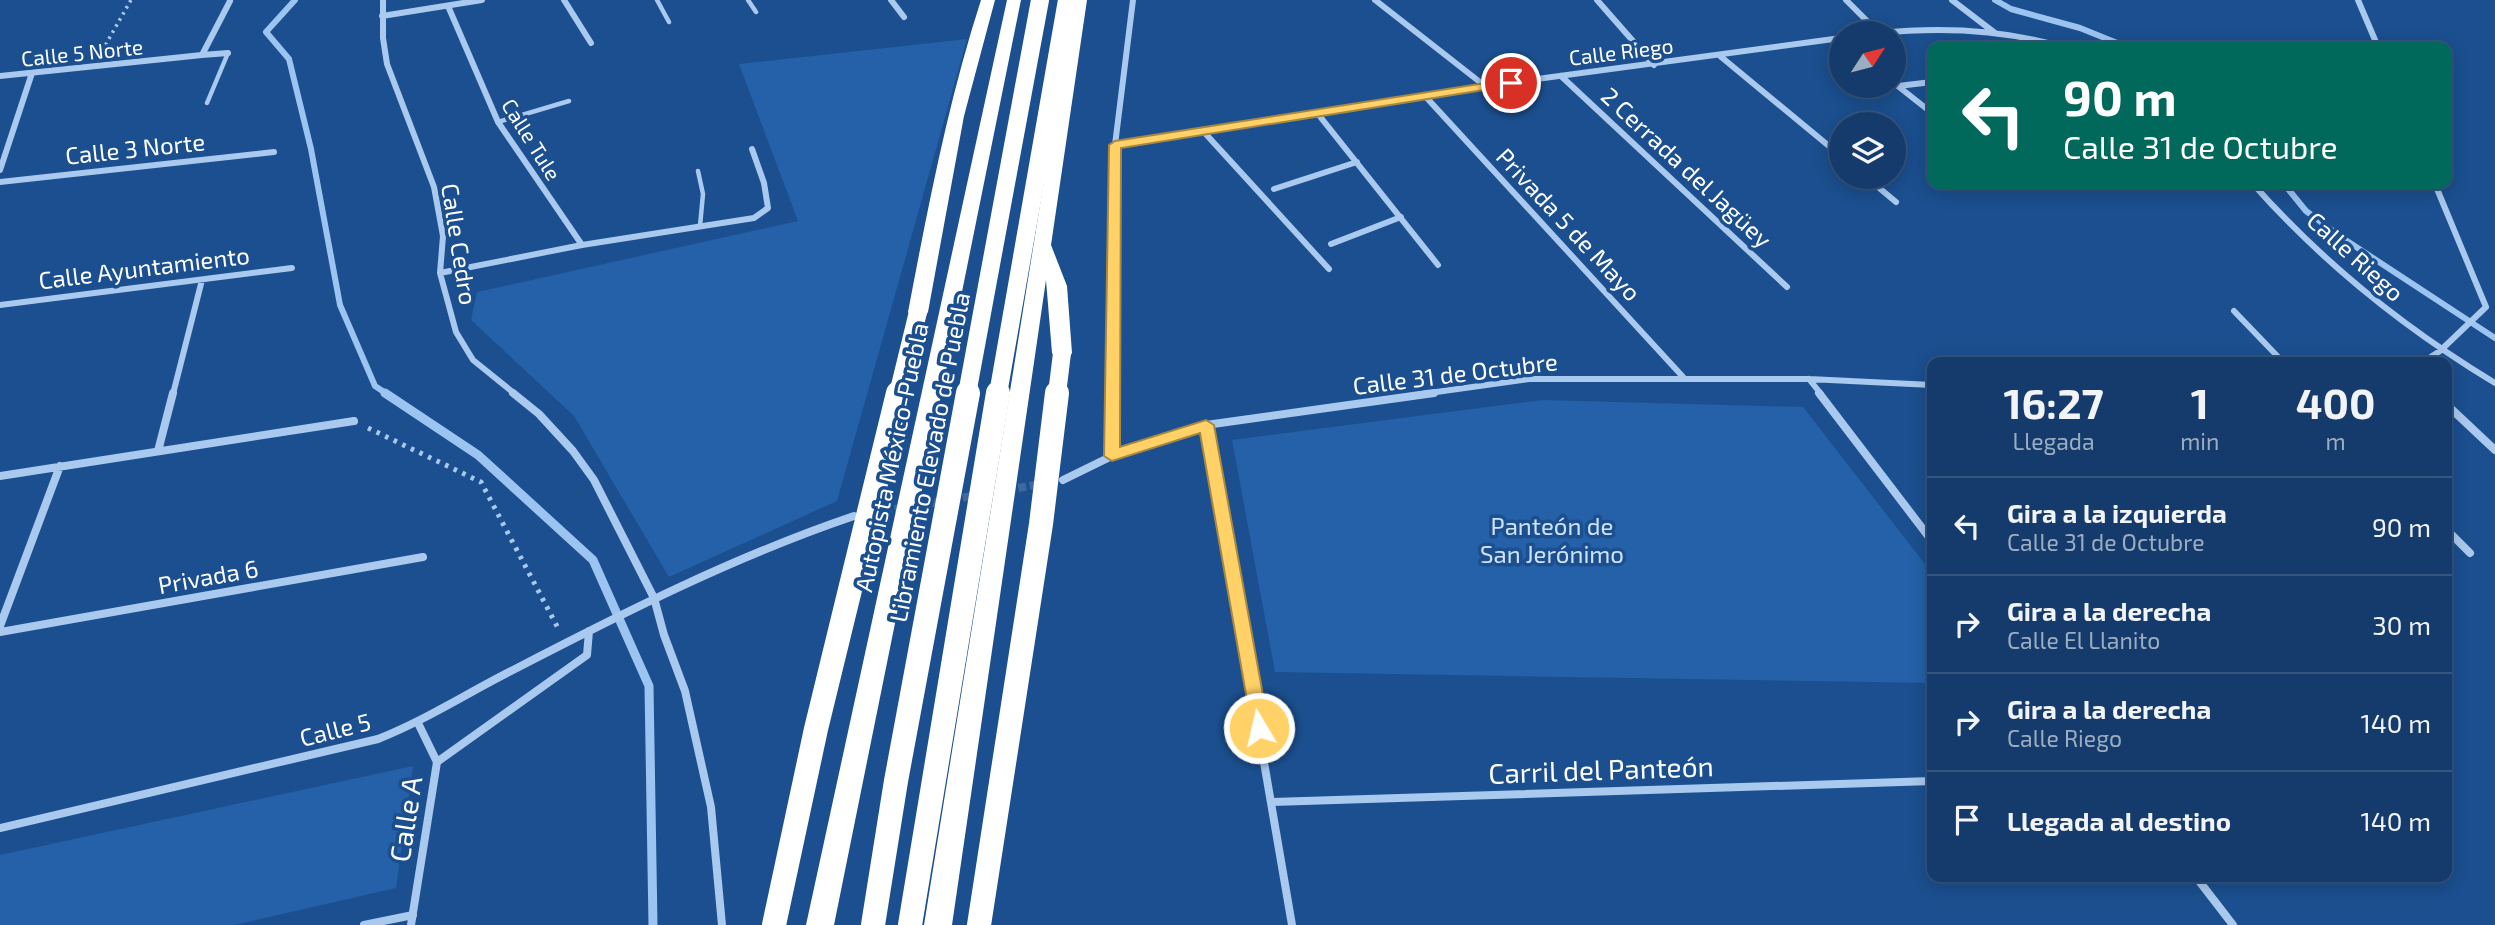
<!DOCTYPE html>
<html lang="es">
<head>
<meta charset="utf-8">
<style>
  body { margin:0; font-family:"Exo 2",sans-serif; background:#1d4271; color:#f1f3f6; height:100vh; display:flex; flex-direction:column; font-size:26px; white-space:nowrap }
  * { box-sizing:border-box; margin:0 }
  p { font-size:23px; color:#9dadc1 }
  .icon { flex:none; width:38px; height:38px; fill:none; stroke:currentColor; stroke-width:2; stroke-linecap:round; stroke-linejoin:round }
  .map { position:relative; flex:1; overflow:hidden }
  .panel { position:absolute; left:1927px; top:357px; width:525px; height:525px; display:flex; flex-direction:column; background:#143b6b; border-radius:14px; box-shadow:0 4px 18px #0003,0 0 0 2px #33557e }
  .panel>* { flex:none }
  .banner { position:absolute; left:1927px; top:42px; width:525px; height:147px; border-radius:14px; box-shadow:0 4px 18px #0003,0 0 0 2px #33557e; background:#00695c; color:#fff; overflow:hidden }
  .needle { width:46px; rotate:54deg }
  .buttons { position:absolute; left:1829px; top:21px; display:grid; gap:14px }
  .buttons a { display:grid; place-items:center; width:77px; height:77px; border-radius:50%; background:#143b6b; box-shadow:0 4px 18px #0003,0 0 0 2px #33557e; font-size:35px }
  .pin { position:absolute; display:grid; place-items:center; width:60px; height:60px; color:#fff; margin:-30px; border:4px solid #fff; border-radius:50%; box-shadow:0 2px 7px #0007 }
  .me { position:absolute; width:77px; margin:-38px; rotate:351deg; stroke-linejoin:round; filter:drop-shadow(0 0 5px #0008) }
  .turn { display:flex; align-items:center; gap:24px; height:147px; padding:0 21px; font-size:32px }
  .turn .icon { width:91px; height:91px; stroke-width:2.5 }
  .turn b { display:block; font-size:49px; line-height:60px }
  .eta { display:flex; justify-content:space-evenly; align-items:center; height:119px; text-align:center }
  .eta b { font-size:42px; font-weight:700; line-height:49px }
  ul { padding:0; list-style:none }
  li { display:flex; align-items:center; gap:21px; height:98px; padding:0 21px; border-top:2px solid #33557e }
  li div { flex:1 }
  li b { display:block; font-size:26px }
  li em { font-style:normal }
  .map>svg:first-child { display:block }
  .green { fill:#2461a8 }
  .lines { fill:none; stroke-linecap:round; stroke-linejoin:round }
  .stream-far1 { stroke:#9cc4f0; stroke-width:6 }
  .stream { stroke:#9cc4f0; stroke-width:9 }
  .minor-tunnel { stroke:#3d69a0; stroke-width:8; stroke-dasharray:8 3.5; stroke-linecap:butt }
  .path-far1 { stroke:#a9c9ee; stroke-width:3.5; stroke-dasharray:2.5 4.5; stroke-linecap:butt }
  .path { stroke:#a9c9ee; stroke-width:5; stroke-dasharray:3.5 6; stroke-linecap:butt }
  .service { stroke:#a9c9ee; stroke-width:4.5 }
  .minor-far1 { stroke:#a9c9ee; stroke-width:6 }
  .minor { stroke:#a9c9ee; stroke-width:8 }
  .motorway { fill:#fff; fill-rule:evenodd }
  .motorway-bridge-far1 { stroke:#fff; stroke-width:18 }
  .motorway-bridge { stroke:#fff; stroke-width:24 }
  .route { fill:#ffd166; stroke:#a68842; stroke-width:2 }
  .labels { text-anchor:middle; dominant-baseline:central; stroke-width:7; stroke-linejoin:round; paint-order:stroke }
  .far-street-label { font-size:21px; fill:#fff; stroke:#1b4f8f }
  .street-label { font-size:24px; fill:#fff; stroke:#1b4f8f }
  .park-label { font-size:24px; fill:#cfe3fa; stroke:#1b4f8f }
  .near-street-label { font-size:28px; fill:#fff; stroke:#1b4f8f }
</style>
</head>
<body>
<div class="map">
<svg width="2495" height="925" viewBox="0 0 2495 925">
  <rect width="100%" height="100%" fill="#1b4f8f"/>
  <path class="green" d="M 967,39 L 837,501 L 669,577 L 574,416 L 471,320 L 477,292 L 798,221 L 739,64 Z
    M 1542,400 L 1803,407 L 1932,573 L 1932,683 L 1275,672 L 1232,440 Z
    M 413,766 L 396,888 L 234,925 L 0,925 L 0,855 Z"/>
  <g class="lines">
    <path class="stream-far1" d="M 295,0 L 266,32 L 289,59 L 311,149 L 340,305 L 375,386 L 387,394
      M 1995,0 L 2011,9 L 2080,28 L 2127,47
      M 2284,184 L 2306,211 L 2344,239 L 2495,338"/>
    <path class="stream" d="M 385,393 L 478,455 L 593,560 L 649,686 L 653,925"/>
    <path class="minor-tunnel" d="M 1007,490 L 1040,484
      M 872,513 L 978,495"/>
    <path class="path-far1" d="M 102,51 L 131,0"/>
    <path class="path" d="M 368,428 L 481,482 L 559,630"/>
    <path class="service" d="M 657,0 L 669,22
      M 748,0 L 756,12
      M 207,103 L 228,53
      M 498,122 L 569,101
      M 698,171 L 703,194 L 700,226"/>
    <path class="minor-far1" d="M 383,0 L 383,38 L 387,64 L 434,187 L 443,236 L 440,273 L 456,332 L 473,360 L 515,394
      M 564,0 L 591,43
      M 891,0 L 904,17
      M 1375,0 L 1485,86
      M 1597,0 L 1654,65
      M 1846,0 L 1879,33
      M 1952,0 L 1995,33
      M 2358,0 L 2378,47
      M 448,6 L 498,122 L 582,245
      M 382,16 L 482,0
      M 1879,33 C 1941,27 2002,29 2062,47
      M 228,53 L 202,55 L 230,1
      M 1720,56 L 1841,156
      M 0,76 L 202,55
      M 1561,76 L 1787,287
      M 1894,83 L 1932,113
      M 1898,86 L 1932,82
      M 1425,96 L 1684,378
      M 1318,114 L 1438,265
      M 1203,131 L 1329,269
      M 1115,145 L 1485,86 L 1841,38
      M 0,170 L 32,73
      M 1866,177 L 1896,202
      M 0,182 L 274,152
      M 2253,184 C 2324,264 2404,328 2495,383
      M 2435,184 L 2486,307
      M 1274,189 L 1357,162
      M 1331,244 L 1401,217
      M 440,273 L 582,245 L 754,218 L 768,208 L 764,183 L 752,149
      M 0,305 L 292,268
      M 2234,311 L 2283,362
      M 2423,362 L 2440,351 L 2486,307
      M 1809,379 L 1821,394
      M 173,394 L 202,280
      M 1113,394 L 1115,145 L 1133,0
      M 1422,394 L 1529,379 L 1809,379 L 1932,385"/>
    <path class="minor" d="M 513,393 L 539,414 L 573,451 L 594,480 L 654,598 L 664,635 L 685,691 L 711,807 L 722,925
      M 1819,393 L 1932,541
      M 2446,404 L 2495,450
      M 1206,425 L 1292,925
      M 158,451 L 173,393
      M 1112,456 L 1113,393
      M 0,476 L 354,421
      M 1063,480 L 1112,456 L 1206,425 L 1434,393
      M 2446,529 L 2470,553
      M 0,626 L 60,466
      M 0,632 L 423,557
      M 437,762 L 587,655 L 589,631
      M 1272,802 L 1932,781
      M 0,828 L 378,739 C 426,720 469,692 515,669 C 625,612 736,556 854,516
      M 2196,877 L 2233,925
      M 364,925 L 413,915
      M 411,925 L 437,762 L 418,723"/>
    <path class="motorway" d="M 981,0 L 995,0 L 964,116 L 928,312 L 925,317 L 911,317 L 908,312 C 928,207 948,102 981,0 Z
      M 1007,0 L 1021,0 L 834,925 L 806,925 Z
      M 1073,0 L 1087,0 L 1051,245 L 1067,286 L 1072,353 L 1069,358 L 1055,358 L 1052,353 L 1046,280 L 952,925 L 924,925 Z"/>
    <path class="motorway-bridge-far1" d="M 898,394 L 918,312
      M 967,394 L 1040,0
      M 998,394 L 1067,0
      M 1057,394 L 1062,353"/>
    <path class="motorway-bridge" d="M 774,925 L 816,729 L 898,393
      M 873,925 L 896,781 L 968,393
      M 910,925 L 998,393
      M 979,925 L 1041,524 L 1057,393"/>
  </g>
  <path class="route" d="M 1511,79 L 1517,83 L 1515,85 L 1121,148 L 1120,447 L 1206,420 L 1214,425 L 1269,728 L 1266,734 L 1259,736 L 1253,734 L 1200,433 L 1112,461 L 1104,456 L 1109,145 L 1115,141 Z"/>
  <g class="labels">
    <g class="far-street-label">
      <text transform="translate(1621 51) rotate(-7)">Calle Riego</text>
      <text transform="translate(82 52) rotate(-6)">Calle 5 Norte</text>
      <text transform="translate(532 139) rotate(58)">Calle Tule</text>
    </g>
    <g class="street-label">
      <text transform="translate(135 148) rotate(-6)">Calle 3 Norte</text>
      <text transform="translate(1687 167) rotate(43)">2 Cerrada del Jagüey</text>
      <text transform="translate(1569 224) rotate(47)">Privada 5 de Mayo</text>
      <text transform="translate(460 244) rotate(81)">Calle Cedro</text>
      <text transform="translate(2356 256) rotate(42)">Calle Riego</text>
      <text transform="translate(144 267) rotate(-7)">Calle Ayuntamiento</text>
      <text transform="translate(1455 373) rotate(-7)">Calle 31 de Octubre</text>
      <text transform="translate(891 457) rotate(-78)">Autopista México-Puebla</text>
      <text transform="translate(929 457) rotate(-79)">Libramiento Elevado de Puebla</text>
      <text transform="translate(208 576) rotate(-10)">Privada 6</text>
      <text transform="translate(335 729) rotate(-14)">Calle 5</text>
    </g>
    <g class="park-label">
      <text x="1552" y="525">Panteón de<tspan x="1552" dy="28">San Jerónimo</tspan></text>
    </g>
    <g class="near-street-label">
      <text transform="translate(1601 769) rotate(-2)">Carril del Panteón</text>
      <text transform="translate(405 819) rotate(-81)">Calle A</text>
    </g>
  </g>
</svg>
<div class="buttons">
<a><svg class="needle" viewBox="-14 -14 28 28"><path d="M0-13l5 13h-10z" fill="#e53935"/><path d="M0 13l5-13h-10z" fill="#9dadc1"/></svg></a>
<a><svg class="icon" aria-label="layers" viewBox="0 0 24 24"><path d="M12 4l9 5-9 5-9-5zM3 14l9 5 9-5"/></svg></a>
</div>
<div class="pin" style="left:1511px;top:83px;background:#d93025"><svg class="icon" aria-label="arrive" viewBox="0 0 24 24"><path d="M6 21V4h12l-3 4 3 4H6"/></svg></div>
<svg class="me" style="left:1259px;top:728px" viewBox="-20 -20 40 40"><circle r="17" fill="#ffd166" stroke="#fff" stroke-width="3"/><path d="M0-11L8 9 0 5-8 9z" fill="#fff"/></svg>
<div class="banner">
<div class="turn"><svg class="icon" aria-label="left" viewBox="0 0 24 24"><path d="M17 20v-9H6M10 6l-5 5 5 5"/></svg><div><b>90 m</b>Calle 31 de Octubre</div></div>
</div>
<section class="panel">
<div class="eta">
<div><b>16:27</b><p>Llegada</p></div>
<div><b>1</b><p>min</p></div>
<div><b>400</b><p>m</p></div>
</div>
<ul>
<li><svg class="icon" aria-label="left" viewBox="0 0 24 24"><path d="M17 20v-9H6M10 6l-5 5 5 5"/></svg><div><b>Gira a la izquierda</b><p>Calle 31 de Octubre</p></div><em>90 m</em></li>
<li><svg class="icon" aria-label="right" viewBox="0 0 24 24"><path d="M7 20v-9h11M14 6l5 5-5 5"/></svg><div><b>Gira a la derecha</b><p>Calle El Llanito</p></div><em>30 m</em></li>
<li><svg class="icon" aria-label="right" viewBox="0 0 24 24"><path d="M7 20v-9h11M14 6l5 5-5 5"/></svg><div><b>Gira a la derecha</b><p>Calle Riego</p></div><em>140 m</em></li>
<li><svg class="icon" aria-label="arrive" viewBox="0 0 24 24"><path d="M6 21V4h12l-3 4 3 4H6"/></svg><div><b>Llegada al destino</b></div><em>140 m</em></li>
</ul>
</section>
</div>
</body>
</html>
